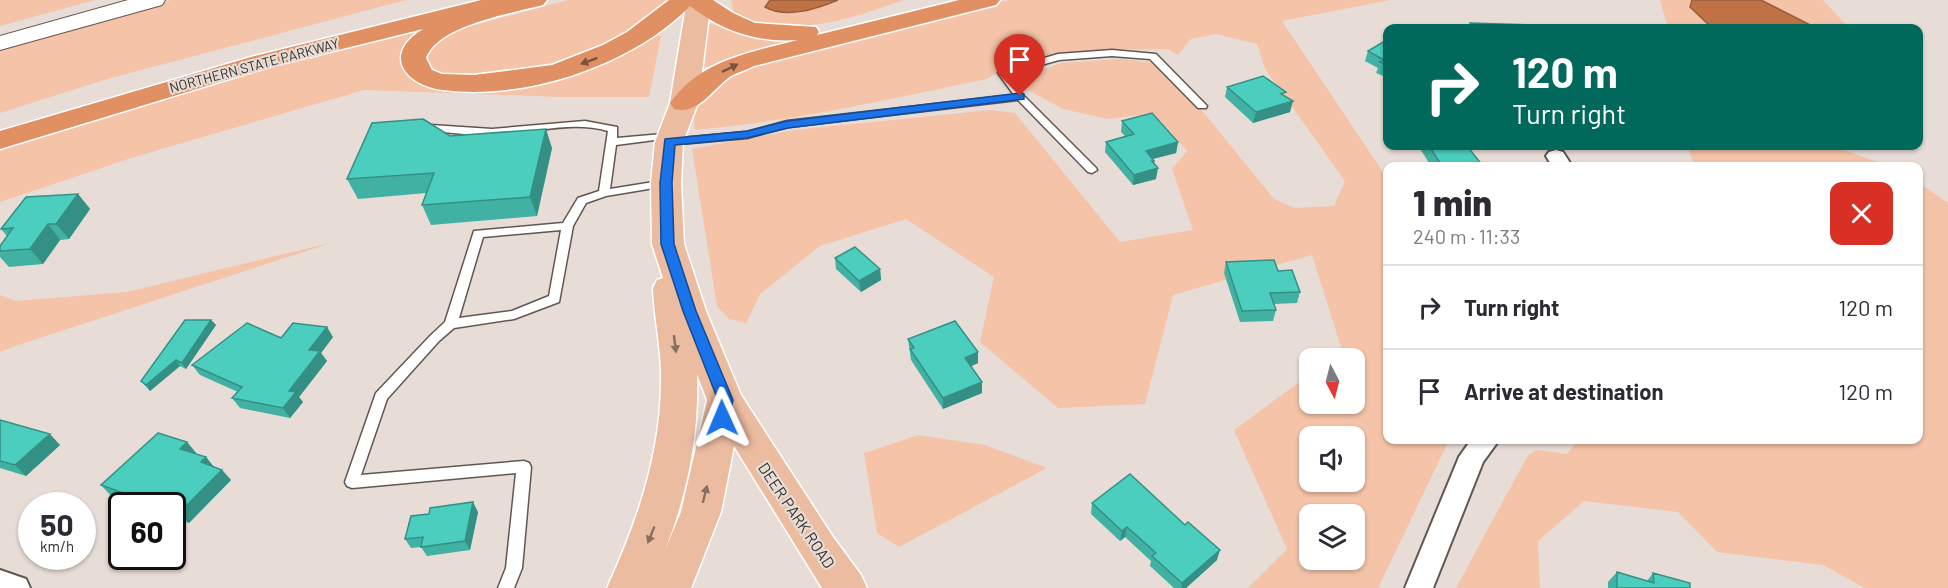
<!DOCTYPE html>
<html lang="en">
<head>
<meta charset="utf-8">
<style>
  body { margin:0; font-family:Barlow,sans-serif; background:#f2f2f3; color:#2b2b33; height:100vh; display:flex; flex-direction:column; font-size:22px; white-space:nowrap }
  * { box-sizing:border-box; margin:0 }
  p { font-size:20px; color:#7c7c81 }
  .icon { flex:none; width:33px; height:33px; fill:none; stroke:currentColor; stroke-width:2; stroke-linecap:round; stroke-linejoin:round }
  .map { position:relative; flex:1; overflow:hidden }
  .details { position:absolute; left:1383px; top:162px; width:540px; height:282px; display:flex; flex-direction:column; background:#fff; border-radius:12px; box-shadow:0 2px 4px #0004 }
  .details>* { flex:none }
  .hud { position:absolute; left:1383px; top:24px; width:540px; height:126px; border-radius:12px; box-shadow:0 2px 4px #0004; background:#00695c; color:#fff; overflow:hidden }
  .needle { width:39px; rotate:173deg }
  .controls { position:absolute; left:1299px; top:348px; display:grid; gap:12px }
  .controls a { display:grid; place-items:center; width:66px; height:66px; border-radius:12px; background:#fff; box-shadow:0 2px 4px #0004; font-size:30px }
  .speed { position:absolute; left:18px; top:492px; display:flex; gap:12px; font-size:30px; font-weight:700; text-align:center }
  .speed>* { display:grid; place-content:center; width:78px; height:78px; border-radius:50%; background:#fff; box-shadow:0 2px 4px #0004; line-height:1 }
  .speed small { font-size:15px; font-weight:400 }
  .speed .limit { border:3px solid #111; border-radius:9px; background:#fff; color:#111 }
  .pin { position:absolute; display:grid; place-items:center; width:51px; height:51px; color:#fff; margin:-62px -26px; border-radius:50% 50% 50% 0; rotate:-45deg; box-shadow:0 0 6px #0007 }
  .pin .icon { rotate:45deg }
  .me { position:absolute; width:66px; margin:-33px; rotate:359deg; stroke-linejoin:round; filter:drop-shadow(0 0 4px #0008) }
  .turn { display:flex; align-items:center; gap:21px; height:126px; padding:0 30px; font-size:27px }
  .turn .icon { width:78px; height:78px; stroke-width:2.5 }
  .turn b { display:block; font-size:42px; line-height:51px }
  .round { display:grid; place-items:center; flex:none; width:63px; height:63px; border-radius:12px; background:#f2f2f3 }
  .head { display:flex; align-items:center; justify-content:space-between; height:102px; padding:0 30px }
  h1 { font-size:36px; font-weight:800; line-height:45px }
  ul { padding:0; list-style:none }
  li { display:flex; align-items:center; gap:18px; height:84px; padding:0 30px; border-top:2px solid #e1e1e2 }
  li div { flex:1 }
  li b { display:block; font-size:22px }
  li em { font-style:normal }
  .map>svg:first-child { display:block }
  .green { fill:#f4c3a8; fill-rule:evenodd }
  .water { fill:#c07244; stroke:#955e3d; stroke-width:1.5 }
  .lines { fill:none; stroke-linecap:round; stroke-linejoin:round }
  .lane-casing { stroke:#615752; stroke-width:3 }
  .street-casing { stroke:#615752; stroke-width:4 }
  .secondary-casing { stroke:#615752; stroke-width:2 }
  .primary-casing { stroke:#fff; stroke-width:3 }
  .highway-casing { stroke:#fff; stroke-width:3 }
  .lane { fill:#fff; fill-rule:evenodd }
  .street { fill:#fff; fill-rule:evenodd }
  .secondary { fill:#fff; fill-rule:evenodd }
  .primary { fill:#ecbca1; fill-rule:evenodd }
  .highway { fill:#e09062; fill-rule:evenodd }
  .wall { fill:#40b1a3 }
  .shaded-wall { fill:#349085 }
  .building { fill:#4bcebe; stroke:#349085; stroke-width:1.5 }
  .oneway { fill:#785542 }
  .oneway2 { fill:#866e61 }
  .route { fill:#1a73e8; stroke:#114b97; stroke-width:1.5 }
  .labels { text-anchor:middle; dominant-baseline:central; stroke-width:4.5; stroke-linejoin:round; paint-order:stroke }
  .far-street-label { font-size:14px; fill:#322e2c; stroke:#e8dcd6 }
  .street-label { font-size:16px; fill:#322e2c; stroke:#e8dcd6 }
</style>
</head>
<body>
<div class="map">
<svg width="1948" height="588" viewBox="0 0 1948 588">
  <rect width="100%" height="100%" fill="#e8dcd6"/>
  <path class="green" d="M 0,0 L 95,0 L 0,26 Z
    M 171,0 L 406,0 L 107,79 L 0,113 L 0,50 Z
    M 568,0 L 666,0 C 637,50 544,67 492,72 C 475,74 452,77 436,71 C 432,69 426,63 422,59 L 425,44 L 469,22 L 475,25 Z
    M 731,0 L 904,0 C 852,18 786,42 734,13 Z
    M 1009,0 L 1390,0 L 1282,21 L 1387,178 L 1388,440 L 1449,440 L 1378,588 L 1248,588 L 1287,549 L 1234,430 L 1309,375 L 1310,404 L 1354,404 L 1354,358 L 1331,358 L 1342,350 L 1312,255 L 1173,295 L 1145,404 L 1058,408 L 980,342 L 994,277 L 906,219 L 820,246 L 760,294 L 746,323 L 729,319 L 717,306 L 692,149 L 794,130 L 991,110 L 1015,113 L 1120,242 L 1193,230 L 1172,169 L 1187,151 L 1161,121 L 1138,115 L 1108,119 L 1063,109 L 1028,90 L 1025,77 L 1061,63 L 1121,59 L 1155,63 L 1204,113 L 1274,199 L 1294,208 L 1334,206 L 1345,181 L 1265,69 L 1257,44 L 1216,34 L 1191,39 L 1178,55 L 1168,49 C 1109,51 1038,44 987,79 C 890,99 794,121 695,130 L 693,115 L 701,96 L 738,68 ZM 1310,436 L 1354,436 L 1354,482 L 1310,482 ZM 1310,514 L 1354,514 L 1354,560 L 1310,560 Z
    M 1660,0 L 1692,0 L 1690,8 L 1709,25 L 1763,28 L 1668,28 Z
    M 1761,0 L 1823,0 L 1849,28 L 1816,28 Z
    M 707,23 L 749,35 L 786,38 L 785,43 C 772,46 709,68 703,67 L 701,61 Z
    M 430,26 L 407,41 L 400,56 L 409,78 L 433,87 L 536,79 L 654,32 L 655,36 L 661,36 L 649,97 L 561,97 L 364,90 L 131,158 L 0,202 L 0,145 L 265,64 Z
    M 1687,146 L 1833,146 L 1889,166 L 1704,166 L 1693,161 Z
    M 1919,183 L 1948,203 L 1948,588 L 1865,588 L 1823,565 L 1717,552 L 1678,512 L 1584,501 L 1538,541 L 1540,588 L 1456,588 L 1528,455 L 1537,450 L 1567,454 L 1578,440 L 1918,440 Z
    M 334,242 L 15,346 L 0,352 L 0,295 L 16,301 L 127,292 Z
    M 918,435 L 985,445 L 1047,468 L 899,547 L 877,533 L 864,453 Z"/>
  <path class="water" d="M 770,0 L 838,0 C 816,9 787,19 765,7 Z
    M 1692,0 L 1761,0 L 1816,28 L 1709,25 L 1690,7 Z"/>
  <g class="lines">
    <defs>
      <path id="lane" d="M 1112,50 L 1156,54 L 1207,106 L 1206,108 L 1198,108 L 1150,59 L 1112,56 L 1059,60 L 1009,74 L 1023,95 L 1096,168 L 1097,170 L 1092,173 L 1088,172 L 1018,100 L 788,127 L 747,138 L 669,145 L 664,142 L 669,139 L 747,132 L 787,121 L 1014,95 L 998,73 L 1000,71 L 1058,54 Z
        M 585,121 L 617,127 L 617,138 L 674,133 L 674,137 L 670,138 L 616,145 L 610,189 L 666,180 L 671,183 L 666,186 L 606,196 L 586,203 L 573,226 L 559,302 L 514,319 L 454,328 L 439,341 L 387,399 L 361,475 L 524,461 L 529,463 L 531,467 L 522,568 L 514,588 L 498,588 L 506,568 L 516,473 L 352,488 L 347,486 L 345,482 L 376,393 L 431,335 L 445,322 L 474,231 L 563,223 L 578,198 L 599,191 L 608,131 C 570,120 530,134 492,135 C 468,136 445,131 422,131 L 417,128 L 422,125 L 431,125 L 492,129 ZM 561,230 L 549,296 L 512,311 L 459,318 L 483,237 Z"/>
      <path id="street" d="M 1556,150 L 1563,152 L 1572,166 L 1552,166 L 1546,156 L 1549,152 Z
        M 1471,440 L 1499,440 L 1483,462 L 1433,588 L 1405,588 L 1459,457 Z
        M 0,570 L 26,579 L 30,588 L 0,588 Z"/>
      <path id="secondary" d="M 128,0 L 165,0 L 162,5 L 0,50 L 0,36 Z"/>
      <path id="primary" d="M 687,0 L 711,0 L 698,103 L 683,142 L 681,183 L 684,244 L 706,311 L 741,395 L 833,537 L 861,575 L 867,588 L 822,588 L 734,446 L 721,512 L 691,588 L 607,588 C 638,520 662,451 661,375 C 661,346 654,317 653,288 L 657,280 L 663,278 L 652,244 L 651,183 L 655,142 L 670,103 ZM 697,374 L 707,400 L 681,512 L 664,553 C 687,495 699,437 697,374 Z"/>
      <path id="highway" d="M 481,0 L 547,0 L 543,5 C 513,13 437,25 426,58 L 432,70 L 442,74 L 474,75 L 552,65 L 603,45 L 627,32 L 669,0 L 713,0 L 733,13 L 755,23 L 816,27 L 819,32 L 817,35 L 959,0 L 1000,0 L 996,5 L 754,66 C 747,70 738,72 731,76 C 712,89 699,115 674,109 L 670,103 C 700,60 751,52 798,40 C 757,43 722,31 690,6 C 633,65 525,101 443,90 C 404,85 382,54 423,29 L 269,67 L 0,149 L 0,131 L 251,57 Z"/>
    </defs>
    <use href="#lane" class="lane-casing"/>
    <use href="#street" class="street-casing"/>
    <use href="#secondary" class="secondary-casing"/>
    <use href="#primary" class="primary-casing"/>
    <use href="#highway" class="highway-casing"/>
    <use href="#lane" class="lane"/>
    <use href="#street" class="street"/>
    <use href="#secondary" class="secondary"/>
    <use href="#primary" class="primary"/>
    <use href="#highway" class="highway"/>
  </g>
  <path class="wall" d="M 1388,39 L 1388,78 L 1376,73 L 1378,68 L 1365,61 L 1368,51 Z
    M 1227,87 L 1290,112 L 1253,123 L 1225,97 Z
    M 1122,121 L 1178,142 L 1176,153 L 1153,159 L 1156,179 L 1133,185 L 1105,152 L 1106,142 L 1125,136 L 1121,132 Z
    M 450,136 L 552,148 L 537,216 L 431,225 L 422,205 L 426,193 L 358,199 L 347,179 Z
    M 1419,147 L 1419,146 L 1467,146 L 1483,166 L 1431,166 Z
    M 78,194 L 90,209 L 69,239 L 60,240 L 43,264 L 9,267 L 0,257 L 0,246 L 7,236 L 1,229 Z
    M 835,258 L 880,269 L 881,280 L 861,292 L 836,269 Z
    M 1226,262 L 1278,271 L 1300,292 L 1297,303 L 1274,304 L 1276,310 L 1273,321 L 1240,322 L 1224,273 Z
    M 211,320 L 216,325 L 186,369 L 180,366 L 150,391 L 141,381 Z
    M 333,337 L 321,353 L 327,361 L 299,397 L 303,402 L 290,418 L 240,408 L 232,398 L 238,392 L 200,375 L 192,365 L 281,338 Z
    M 908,339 L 978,352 L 978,363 L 971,366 L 982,382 L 982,393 L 943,409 L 911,360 Z
    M 0,420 L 60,445 L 26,476 L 0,468 Z
    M 187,442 L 196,453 L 195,454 L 206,457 L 213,467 L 222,470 L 231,480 L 189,523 L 172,517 L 172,506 L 139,506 L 111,496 L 101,485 Z
    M 1092,503 L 1217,560 L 1186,588 L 1174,588 L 1150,566 L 1151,561 L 1125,537 L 1120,541 L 1091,514 Z
    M 478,512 L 470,550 L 427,556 L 421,547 L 411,548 L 405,539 Z
    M 1617,572 L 1647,581 L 1653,573 L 1690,588 L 1608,588 L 1608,582 Z"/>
  <path class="shaded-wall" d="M 1293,101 L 1290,112 L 1253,123 L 1256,112 Z
    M 546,129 L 552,148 L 537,216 L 530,197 Z
    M 1178,142 L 1176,153 L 1144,161 L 1146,151 Z
    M 1152,161 L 1154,161 L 1153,169 L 1158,168 L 1156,179 L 1133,185 L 1134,175 Z
    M 78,194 L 90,209 L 69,239 L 56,224 Z
    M 48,224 L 60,240 L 43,264 L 30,249 Z
    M 880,269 L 881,280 L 861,292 L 859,281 Z
    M 211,320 L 216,325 L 186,369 L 182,363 Z
    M 327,327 L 333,337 L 321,353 L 327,361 L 299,397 L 303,402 L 290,418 L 283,408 L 289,391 L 309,350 Z
    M 978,352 L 978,363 L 965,369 L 965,358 Z
    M 176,360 L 180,366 L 150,391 L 146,385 Z
    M 982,382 L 982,393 L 943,409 L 943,398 Z
    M 50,434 L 60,445 L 26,476 L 15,465 Z
    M 187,442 L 196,453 L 189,459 L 180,449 Z
    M 206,457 L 215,468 L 201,462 Z
    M 222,470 L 231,480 L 189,523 L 179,513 Z
    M 473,502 L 478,512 L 470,550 L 465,541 Z
    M 1127,527 L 1125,537 L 1120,541 L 1122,531 Z
    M 1220,550 L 1217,560 L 1186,588 L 1181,588 L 1182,583 Z"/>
  <path class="building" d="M 1470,23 L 1530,25 L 1533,28 L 1474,28 Z
    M 1388,39 L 1388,66 L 1380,62 L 1384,60 L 1368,51 Z
    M 1263,76 L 1286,92 L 1281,94 L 1293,101 L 1256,112 L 1227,87 Z
    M 1152,113 L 1178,142 L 1146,151 L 1154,161 L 1152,161 L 1158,168 L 1134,175 L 1106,142 L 1134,134 L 1122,121 Z
    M 423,119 L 450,136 L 546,129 L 530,197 L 422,205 L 434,173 L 347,179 L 372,123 Z
    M 1429,146 L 1467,146 L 1483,166 L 1442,166 Z
    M 78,194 L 56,224 L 48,224 L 30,249 L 0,251 L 0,246 L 13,228 L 1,229 L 26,197 Z
    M 855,247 L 880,269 L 859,281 L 835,258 Z
    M 1274,260 L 1278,271 L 1292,270 L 1300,292 L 1270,293 L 1276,310 L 1242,311 L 1226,262 Z
    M 185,320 L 211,320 L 182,363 L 176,360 L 146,385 L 141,381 Z
    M 955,321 L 978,352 L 965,358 L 982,382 L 943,398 L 910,349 L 914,348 L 908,339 Z
    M 247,323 L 281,338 L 293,323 L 327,327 L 309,350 L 320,351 L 289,391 L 296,392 L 283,408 L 232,398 L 242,387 L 192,365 Z
    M 0,420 L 50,434 L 15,465 L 0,461 Z
    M 158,433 L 187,442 L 180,449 L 206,457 L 201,462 L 222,470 L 179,513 L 172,510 L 172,506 L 159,506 L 101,485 Z
    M 1130,474 L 1185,525 L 1188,522 L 1220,550 L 1182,583 L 1152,556 L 1156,553 L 1127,527 L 1122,531 L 1092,503 Z
    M 473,502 L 465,541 L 421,547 L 423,537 L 405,539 L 411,516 L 429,514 L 430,508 Z
    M 1617,572 L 1654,583 L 1653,573 L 1690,583 L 1690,588 L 1617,588 Z"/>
  <defs><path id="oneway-solid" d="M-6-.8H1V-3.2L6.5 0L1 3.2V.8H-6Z" transform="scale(1.5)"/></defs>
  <g class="oneway">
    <use href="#oneway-solid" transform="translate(589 61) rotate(160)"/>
    <use href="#oneway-solid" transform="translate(730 68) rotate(-26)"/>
  </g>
  <g class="oneway2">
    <use href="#oneway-solid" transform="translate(675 344) rotate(83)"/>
    <use href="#oneway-solid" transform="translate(705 494) rotate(-76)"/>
    <use href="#oneway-solid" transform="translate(651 535) rotate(112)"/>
  </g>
  <path class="route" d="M 1020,93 L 1024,94 L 1024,99 L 788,128 L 747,138 L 675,145 L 672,183 L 674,244 L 696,311 L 733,400 L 727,423 L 716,423 L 714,418 L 718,400 L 683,311 L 661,244 L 660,183 L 665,139 L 747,131 L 787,121 Z"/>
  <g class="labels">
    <g class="far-street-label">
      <text transform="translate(254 65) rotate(-15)">NORTHERN STATE PARKWAY</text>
    </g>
    <g class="street-label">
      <text transform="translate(797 515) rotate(56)">DEER PARK ROAD</text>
    </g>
  </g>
</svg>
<div class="controls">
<a><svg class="needle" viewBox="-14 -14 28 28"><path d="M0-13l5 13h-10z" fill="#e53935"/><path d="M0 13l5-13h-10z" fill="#7c7c81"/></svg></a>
<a><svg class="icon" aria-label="sound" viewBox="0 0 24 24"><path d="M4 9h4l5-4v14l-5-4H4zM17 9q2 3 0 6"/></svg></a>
<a><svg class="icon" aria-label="layers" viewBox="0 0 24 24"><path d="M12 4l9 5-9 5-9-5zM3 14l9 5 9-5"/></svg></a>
</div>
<div class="speed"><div>50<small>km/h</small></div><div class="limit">60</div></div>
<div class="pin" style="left:1020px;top:96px;background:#d93025"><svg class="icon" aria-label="arrive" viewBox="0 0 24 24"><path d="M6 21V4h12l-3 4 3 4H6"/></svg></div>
<svg class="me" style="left:722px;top:418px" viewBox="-20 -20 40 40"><path d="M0-17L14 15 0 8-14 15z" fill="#1a73e8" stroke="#fff" stroke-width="4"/></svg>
<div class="hud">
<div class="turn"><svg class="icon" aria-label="right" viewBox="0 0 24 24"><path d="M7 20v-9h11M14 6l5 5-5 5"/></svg><div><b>120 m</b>Turn right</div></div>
</div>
<section class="details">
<div class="head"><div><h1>1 min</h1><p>240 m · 11:33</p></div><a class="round" style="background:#d93025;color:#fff"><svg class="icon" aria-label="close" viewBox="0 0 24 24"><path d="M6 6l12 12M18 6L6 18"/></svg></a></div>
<ul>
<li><svg class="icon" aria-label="right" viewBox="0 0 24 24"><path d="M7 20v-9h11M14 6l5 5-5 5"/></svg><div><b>Turn right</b></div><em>120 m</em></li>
<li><svg class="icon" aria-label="arrive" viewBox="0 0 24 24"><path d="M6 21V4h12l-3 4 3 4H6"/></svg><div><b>Arrive at destination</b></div><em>120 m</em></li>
</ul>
</section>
</div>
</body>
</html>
